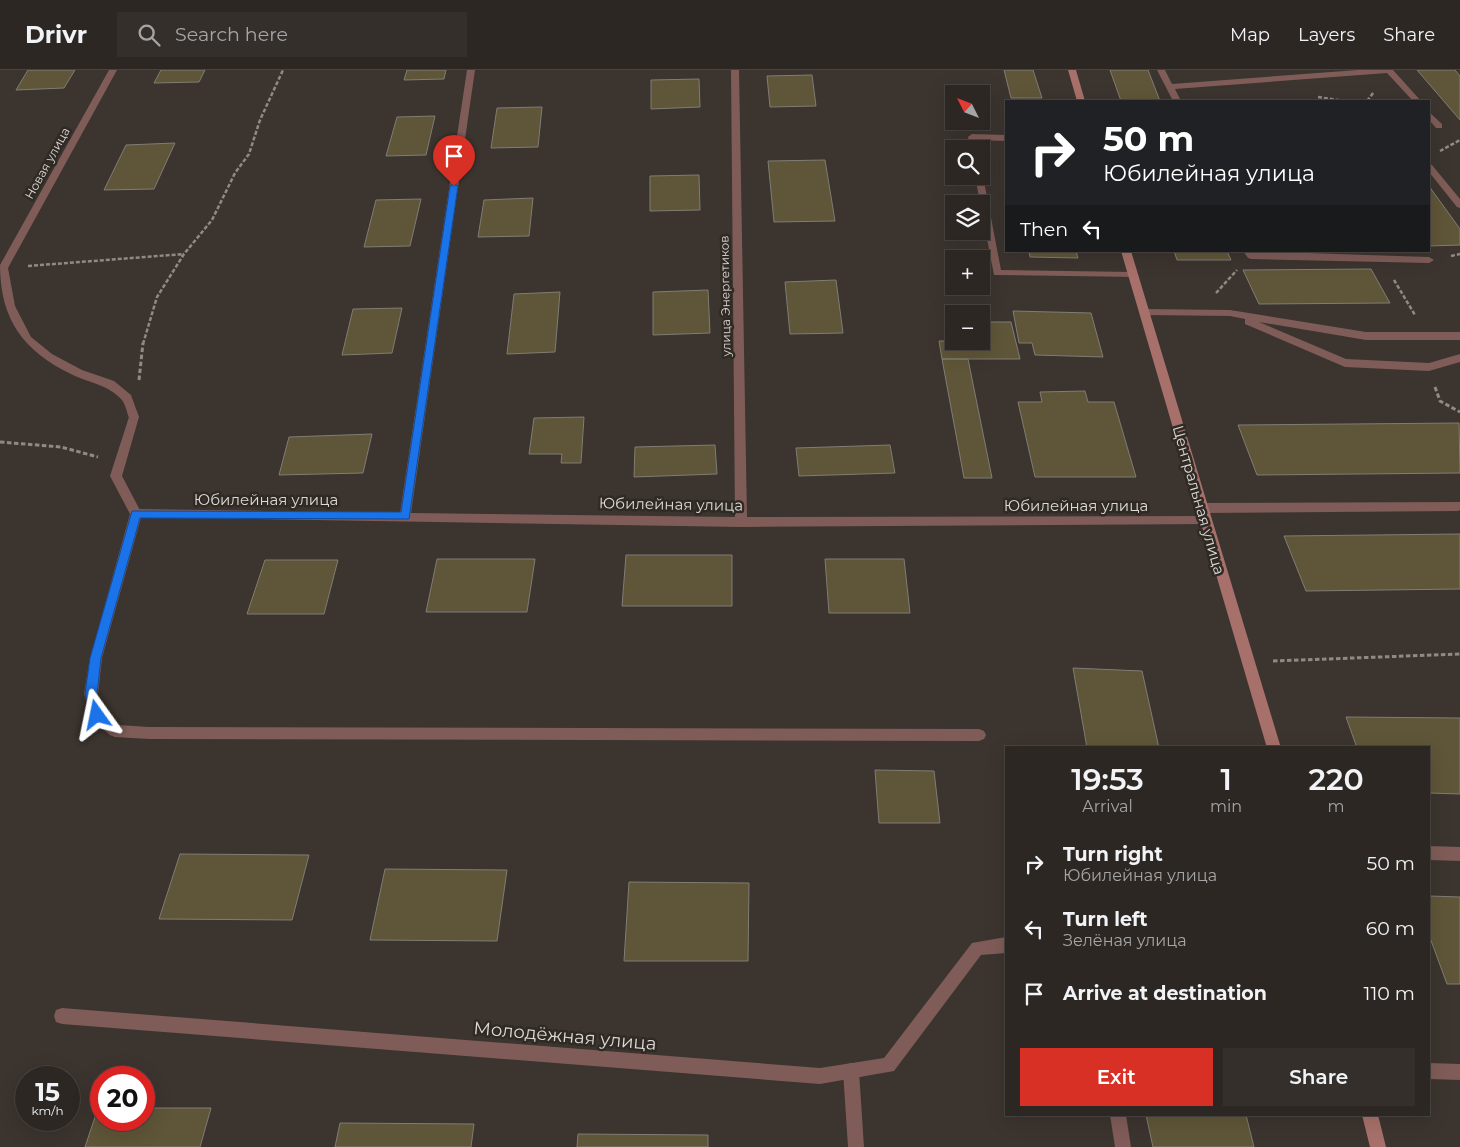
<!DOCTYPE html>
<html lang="en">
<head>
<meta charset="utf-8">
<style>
  body { margin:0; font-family:Montserrat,sans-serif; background:#342f2b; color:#f1f3f6; height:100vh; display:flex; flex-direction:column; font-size:19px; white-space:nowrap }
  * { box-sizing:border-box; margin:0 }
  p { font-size:16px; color:#a6a5a6 }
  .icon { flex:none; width:28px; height:28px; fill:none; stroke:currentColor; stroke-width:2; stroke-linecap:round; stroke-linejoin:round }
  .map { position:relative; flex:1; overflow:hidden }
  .sheet { position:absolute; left:1005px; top:676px; width:425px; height:370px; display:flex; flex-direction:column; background:#2c2723; border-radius:0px; box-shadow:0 5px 20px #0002,0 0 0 1px #484441 }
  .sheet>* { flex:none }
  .banner { position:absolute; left:1005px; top:30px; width:425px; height:152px; border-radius:0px; box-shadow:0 5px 20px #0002,0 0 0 1px #484441; background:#202124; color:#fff; overflow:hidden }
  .needle { width:32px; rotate:312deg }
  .buttons { position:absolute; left:945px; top:15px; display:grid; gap:10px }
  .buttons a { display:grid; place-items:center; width:45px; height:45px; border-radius:0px; background:#2c2723; box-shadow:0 5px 20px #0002,0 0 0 1px #484441; font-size:25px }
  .speed { position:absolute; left:15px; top:996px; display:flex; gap:10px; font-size:25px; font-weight:700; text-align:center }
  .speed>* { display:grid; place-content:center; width:65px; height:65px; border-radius:50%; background:#2c2723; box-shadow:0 5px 20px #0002,0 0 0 1px #484441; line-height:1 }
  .speed small { font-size:12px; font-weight:400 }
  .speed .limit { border:8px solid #d22; background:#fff; color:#111 }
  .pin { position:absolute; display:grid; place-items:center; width:42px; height:42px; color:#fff; margin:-51px -21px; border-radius:50% 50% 50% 0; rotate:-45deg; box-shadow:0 0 5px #0007 }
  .pin .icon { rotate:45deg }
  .me { position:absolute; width:55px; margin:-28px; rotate:348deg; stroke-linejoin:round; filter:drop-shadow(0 0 4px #0008) }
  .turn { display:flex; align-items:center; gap:18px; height:105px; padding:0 15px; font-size:22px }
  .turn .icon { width:65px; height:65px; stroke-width:2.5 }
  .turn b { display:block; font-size:35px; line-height:42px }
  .then { display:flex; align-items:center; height:48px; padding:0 15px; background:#0003; gap:10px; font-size:19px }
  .eta { display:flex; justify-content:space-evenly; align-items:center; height:85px; text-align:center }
  .eta b { font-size:30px; font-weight:600; line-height:35px }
  .cta { display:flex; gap:10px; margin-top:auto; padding:10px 15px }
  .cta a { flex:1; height:58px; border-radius:0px; background:#d93025; color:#fff; font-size:20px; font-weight:600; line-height:58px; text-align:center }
  .cta a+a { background:#342f2b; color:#f1f3f6 }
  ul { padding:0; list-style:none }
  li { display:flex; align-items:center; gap:15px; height:65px; padding:0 15px }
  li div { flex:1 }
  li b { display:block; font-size:19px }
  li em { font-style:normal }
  header { display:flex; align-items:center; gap:30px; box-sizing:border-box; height:70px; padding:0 25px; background:#2c2723; border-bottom:1px solid #484441 }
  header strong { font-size:24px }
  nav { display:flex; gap:28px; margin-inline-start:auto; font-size:18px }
  .search { width:350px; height:45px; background:#342f2b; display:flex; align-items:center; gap:12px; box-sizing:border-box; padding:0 18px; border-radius:0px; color:#a6a5a6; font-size:19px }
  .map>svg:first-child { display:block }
  .building { fill:#5f5538; stroke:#807d74 }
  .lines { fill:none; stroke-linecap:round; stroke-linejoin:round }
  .path-far1 { stroke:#8f8a85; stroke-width:2.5; stroke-dasharray:4 2; stroke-linecap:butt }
  .path { stroke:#8f8a85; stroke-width:3; stroke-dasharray:4.5 2.5; stroke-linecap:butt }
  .lane { fill:#7f5c58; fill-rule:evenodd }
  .street { fill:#7f5c58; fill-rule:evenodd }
  .secondary { fill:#a7706a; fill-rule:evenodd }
  .route { fill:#1a73e8; stroke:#114b97 }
  .labels { text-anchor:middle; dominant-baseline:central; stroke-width:5; stroke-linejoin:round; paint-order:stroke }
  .far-street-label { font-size:12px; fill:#dedad6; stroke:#302a25 }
  .street-label { font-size:15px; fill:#dedad6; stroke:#302a25 }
  .near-street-label { font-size:18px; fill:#dedad6; stroke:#302a25 }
</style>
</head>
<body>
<header>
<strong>Drivr</strong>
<div class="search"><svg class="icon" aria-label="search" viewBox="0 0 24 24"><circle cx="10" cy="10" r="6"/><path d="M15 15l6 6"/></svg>Search here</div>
<nav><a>Map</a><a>Layers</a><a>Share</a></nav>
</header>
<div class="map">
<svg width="1460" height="1077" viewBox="0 0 1460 1077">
  <rect width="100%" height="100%" fill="#3b342f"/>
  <path class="building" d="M 28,0 L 75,0 L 64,18 L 16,20 Z
    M 161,0 L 205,0 L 199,12 L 154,13 Z
    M 407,0 L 446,0 L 444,9 L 404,10 Z
    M 1004,0 L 1033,0 L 1042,28 L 1011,28 Z
    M 1110,0 L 1148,0 L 1160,31 L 1121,31 Z
    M 1417,0 L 1455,0 L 1460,6 L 1460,50 Z
    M 812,5 L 816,36 L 770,37 L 767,6 Z
    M 699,9 L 700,37 L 651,39 L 651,10 Z
    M 542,37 L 538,77 L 491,78 L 497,38 Z
    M 435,46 L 426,85 L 386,86 L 397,47 Z
    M 175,73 L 154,119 L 104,120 L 126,75 Z
    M 825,90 L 835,151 L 774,152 L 768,91 Z
    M 699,105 L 700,140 L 650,141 L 650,106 Z
    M 1429,116 L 1460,159 L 1460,175 L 1429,176 Z
    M 533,128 L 529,166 L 478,167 L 484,130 Z
    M 421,129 L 410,176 L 364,177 L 376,130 Z
    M 1029,181 L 1076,181 L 1078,188 L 1030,187 Z
    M 1174,181 L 1227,181 L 1231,190 L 1177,190 Z
    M 1371,199 L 1390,233 L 1259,234 L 1243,200 Z
    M 836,210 L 843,263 L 790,264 L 785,212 Z
    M 708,220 L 710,263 L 653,265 L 653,222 Z
    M 560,222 L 555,282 L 507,284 L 514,224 Z
    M 402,238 L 392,283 L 342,285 L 353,239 Z
    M 1013,241 L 1091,243 L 1103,287 L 1035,285 L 1032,273 L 1019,273 Z
    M 985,252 L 1011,252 L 1020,289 L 942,289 L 939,271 L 989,270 Z
    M 942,289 L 968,289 L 992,408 L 964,408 Z
    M 1085,321 L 1088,332 L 1114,332 L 1136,407 L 1035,407 L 1018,332 L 1042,332 L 1040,322 Z
    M 584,347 L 581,393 L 561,393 L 562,384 L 529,384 L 534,348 Z
    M 1459,353 L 1460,403 L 1257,405 L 1238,355 Z
    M 372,364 L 363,403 L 279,405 L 289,367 Z
    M 715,375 L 717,404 L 634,407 L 635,377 Z
    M 890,375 L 895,403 L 799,406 L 796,378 Z
    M 1460,464 L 1460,519 L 1306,521 L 1284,466 Z
    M 626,485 L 732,485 L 732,536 L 622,536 Z
    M 437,489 L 535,489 L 527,542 L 426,542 Z
    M 825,489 L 904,489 L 910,543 L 829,543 Z
    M 265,490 L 338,490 L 324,544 L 247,544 Z
    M 1073,598 L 1142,601 L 1159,678 L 1087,678 Z
    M 1346,647 L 1460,648 L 1460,724 L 1429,723 L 1429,678 L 1357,678 Z
    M 875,700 L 934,701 L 940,753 L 879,753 Z
    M 180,784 L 309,785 L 292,850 L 159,849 Z
    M 385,799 L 507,800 L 497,871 L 370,870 Z
    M 629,812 L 749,813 L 748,891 L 624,891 Z
    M 1429,826 L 1460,827 L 1460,914 L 1447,914 L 1429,865 Z
    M 98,1038 L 101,1038 L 101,1050 L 144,1050 L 144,1038 L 211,1038 L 200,1077 L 85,1077 Z
    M 1146,1045 L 1246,1045 L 1254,1077 L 1153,1077 Z
    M 340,1053 L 474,1054 L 471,1077 L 335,1077 Z
    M 578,1064 L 708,1065 L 708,1077 L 577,1077 Z"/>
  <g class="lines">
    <path class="path-far1" d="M 1318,27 L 1344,31
      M 1367,31 L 1374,22
      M 1440,81 L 1460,70
      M 1451,186 L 1460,184
      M 28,196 L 184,184
      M 1394,210 L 1415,245
      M 1216,223 L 1237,200
      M 143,274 L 157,227 L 184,184 L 212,150 L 235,103 L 249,84 L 260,50 L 283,0"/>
    <path class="path" d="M 139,310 L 143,273
      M 1435,317 L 1440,331 L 1460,342
      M 0,372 L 61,377 L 98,387
      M 1273,591 L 1460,584"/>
    <path class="lane" d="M 1157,0 L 1165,0 L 1172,14 L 1358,0 L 1393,0 L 1421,31 L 1413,31 L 1387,3 L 1175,19 L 1181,31 L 1173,31 Z
      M 1429,42 L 1442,54 L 1442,58 L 1436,58 L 1429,50 Z
      M 972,64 L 1006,65 L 1006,71 L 977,70 L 978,79 L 970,79 L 968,67 Z
      M 1429,94 L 1432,95 L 1460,129 L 1460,138 L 1457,137 L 1429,102 Z
      M 981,104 L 983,106 L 1001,200 L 1133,202 L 1136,203 L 1136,207 L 994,205 L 975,106 L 981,106 Z
      M 1243,181 L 1429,187 L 1434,190 L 1429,193 L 1251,189 L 1248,188 Z
      M 1144,239 L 1230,240 L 1366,262 L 1460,262 L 1460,270 L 1366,270 L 1259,252 L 1346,289 L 1429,293 L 1460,284 L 1460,292 L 1429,301 L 1345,297 L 1245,254 L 1245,249 L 1230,246 L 1144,245 L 1139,242 Z
      M 134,343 L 139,347 L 122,406 L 142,444 L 102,588 L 98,624 L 103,641 L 118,655 L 149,657 L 979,659 L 984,661 L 986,665 L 984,669 L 979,671 L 149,669 L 115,667 L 110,665 L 92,649 L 84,624 L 90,588 L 130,444 L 110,406 L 129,347 Z
      M 1460,432 L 1460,440 L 1458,441 L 1201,443 L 1197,441 L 1195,438 L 1197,435 L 1201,433 Z
      M 1429,776 L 1460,777 L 1460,791 L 1429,790 Z
      M 851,993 L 857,995 L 859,1001 L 864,1077 L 848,1077 L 843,1001 L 845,995 Z
      M 1429,993 L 1460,994 L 1460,1010 L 1429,1009 Z
      M 1110,1045 L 1126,1045 L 1131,1077 L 1115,1077 Z"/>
    <path class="street" d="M 109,0 L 117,0 L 8,198 L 15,236 L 31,267 L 52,284 L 82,300 L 114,311 L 131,325 L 139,347 L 134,351 L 130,350 C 127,344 126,334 121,329 C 108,315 90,313 73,305 C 24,282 0,250 0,195 Z
      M 467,0 L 475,0 L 411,443 L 735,447 L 731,0 L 739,0 L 747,447 L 1205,446 L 1209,448 L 1211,451 L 1209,454 L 741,457 L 132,447 L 130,444 L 132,441 L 136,439 L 400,443 Z
      M 1006,867 L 1006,883 L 981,885 L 894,1001 L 820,1014 L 62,954 L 56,952 L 54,946 L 56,940 L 62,938 L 820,998 L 884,988 L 972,873 Z"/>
    <path class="secondary" d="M 1068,0 L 1076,0 L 1085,31 L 1077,31 Z
      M 1121,181 L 1131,181 L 1281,678 L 1267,678 Z
      M 1362,1045 L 1378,1045 L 1386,1077 L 1370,1077 Z"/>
  </g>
  <path class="route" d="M 454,114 L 458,116 L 409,449 L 140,448 L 101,588 L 97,624 L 103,645 L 101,649 L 97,650 L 93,649 L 85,624 L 90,588 L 132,441 L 401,442 L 450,116 Z"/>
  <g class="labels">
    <g class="far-street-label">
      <text transform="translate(47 93) rotate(-61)">Новая улица</text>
      <text transform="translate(725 226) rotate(-91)">улица Энергетиков</text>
    </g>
    <g class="street-label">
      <text x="266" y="429">Юбилейная улица</text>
      <text transform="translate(1199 430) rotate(74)">Центральная улица</text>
      <text transform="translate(671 434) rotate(1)">Юбилейная улица</text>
      <text x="1076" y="435">Юбилейная улица</text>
    </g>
    <g class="near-street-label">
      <text transform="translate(565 966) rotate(5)">Молодёжная улица</text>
    </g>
  </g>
</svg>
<div class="buttons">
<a><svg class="needle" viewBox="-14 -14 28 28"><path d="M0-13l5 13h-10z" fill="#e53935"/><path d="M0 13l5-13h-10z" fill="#a6a5a6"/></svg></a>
<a><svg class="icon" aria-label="search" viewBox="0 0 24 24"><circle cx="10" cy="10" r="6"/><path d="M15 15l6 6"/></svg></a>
<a><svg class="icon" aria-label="layers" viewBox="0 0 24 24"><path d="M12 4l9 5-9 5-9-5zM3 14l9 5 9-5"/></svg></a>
<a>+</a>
<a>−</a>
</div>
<div class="speed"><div>15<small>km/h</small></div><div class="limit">20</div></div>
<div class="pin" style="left:454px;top:116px;background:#d93025"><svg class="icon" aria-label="arrive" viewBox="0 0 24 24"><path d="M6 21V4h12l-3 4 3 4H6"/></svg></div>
<svg class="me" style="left:97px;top:645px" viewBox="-20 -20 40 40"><path d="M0-17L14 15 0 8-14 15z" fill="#1a73e8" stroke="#fff" stroke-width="4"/></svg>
<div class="banner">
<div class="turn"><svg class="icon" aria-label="right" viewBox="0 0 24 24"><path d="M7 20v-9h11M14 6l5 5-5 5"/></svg><div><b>50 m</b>Юбилейная улица</div></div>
<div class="then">Then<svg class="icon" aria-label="left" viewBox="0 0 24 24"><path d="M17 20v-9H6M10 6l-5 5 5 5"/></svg></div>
</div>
<section class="sheet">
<div class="eta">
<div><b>19:53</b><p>Arrival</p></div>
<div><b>1</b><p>min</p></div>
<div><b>220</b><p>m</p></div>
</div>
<ul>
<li><svg class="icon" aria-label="right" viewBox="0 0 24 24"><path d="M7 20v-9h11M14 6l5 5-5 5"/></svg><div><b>Turn right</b><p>Юбилейная улица</p></div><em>50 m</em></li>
<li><svg class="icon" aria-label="left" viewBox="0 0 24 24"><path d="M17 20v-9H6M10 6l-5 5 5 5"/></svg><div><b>Turn left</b><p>Зелёная улица</p></div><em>60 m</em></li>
<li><svg class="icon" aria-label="arrive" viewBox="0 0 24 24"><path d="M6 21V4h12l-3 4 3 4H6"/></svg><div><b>Arrive at destination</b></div><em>110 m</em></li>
</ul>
<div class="cta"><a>Exit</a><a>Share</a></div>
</section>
</div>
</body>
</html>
